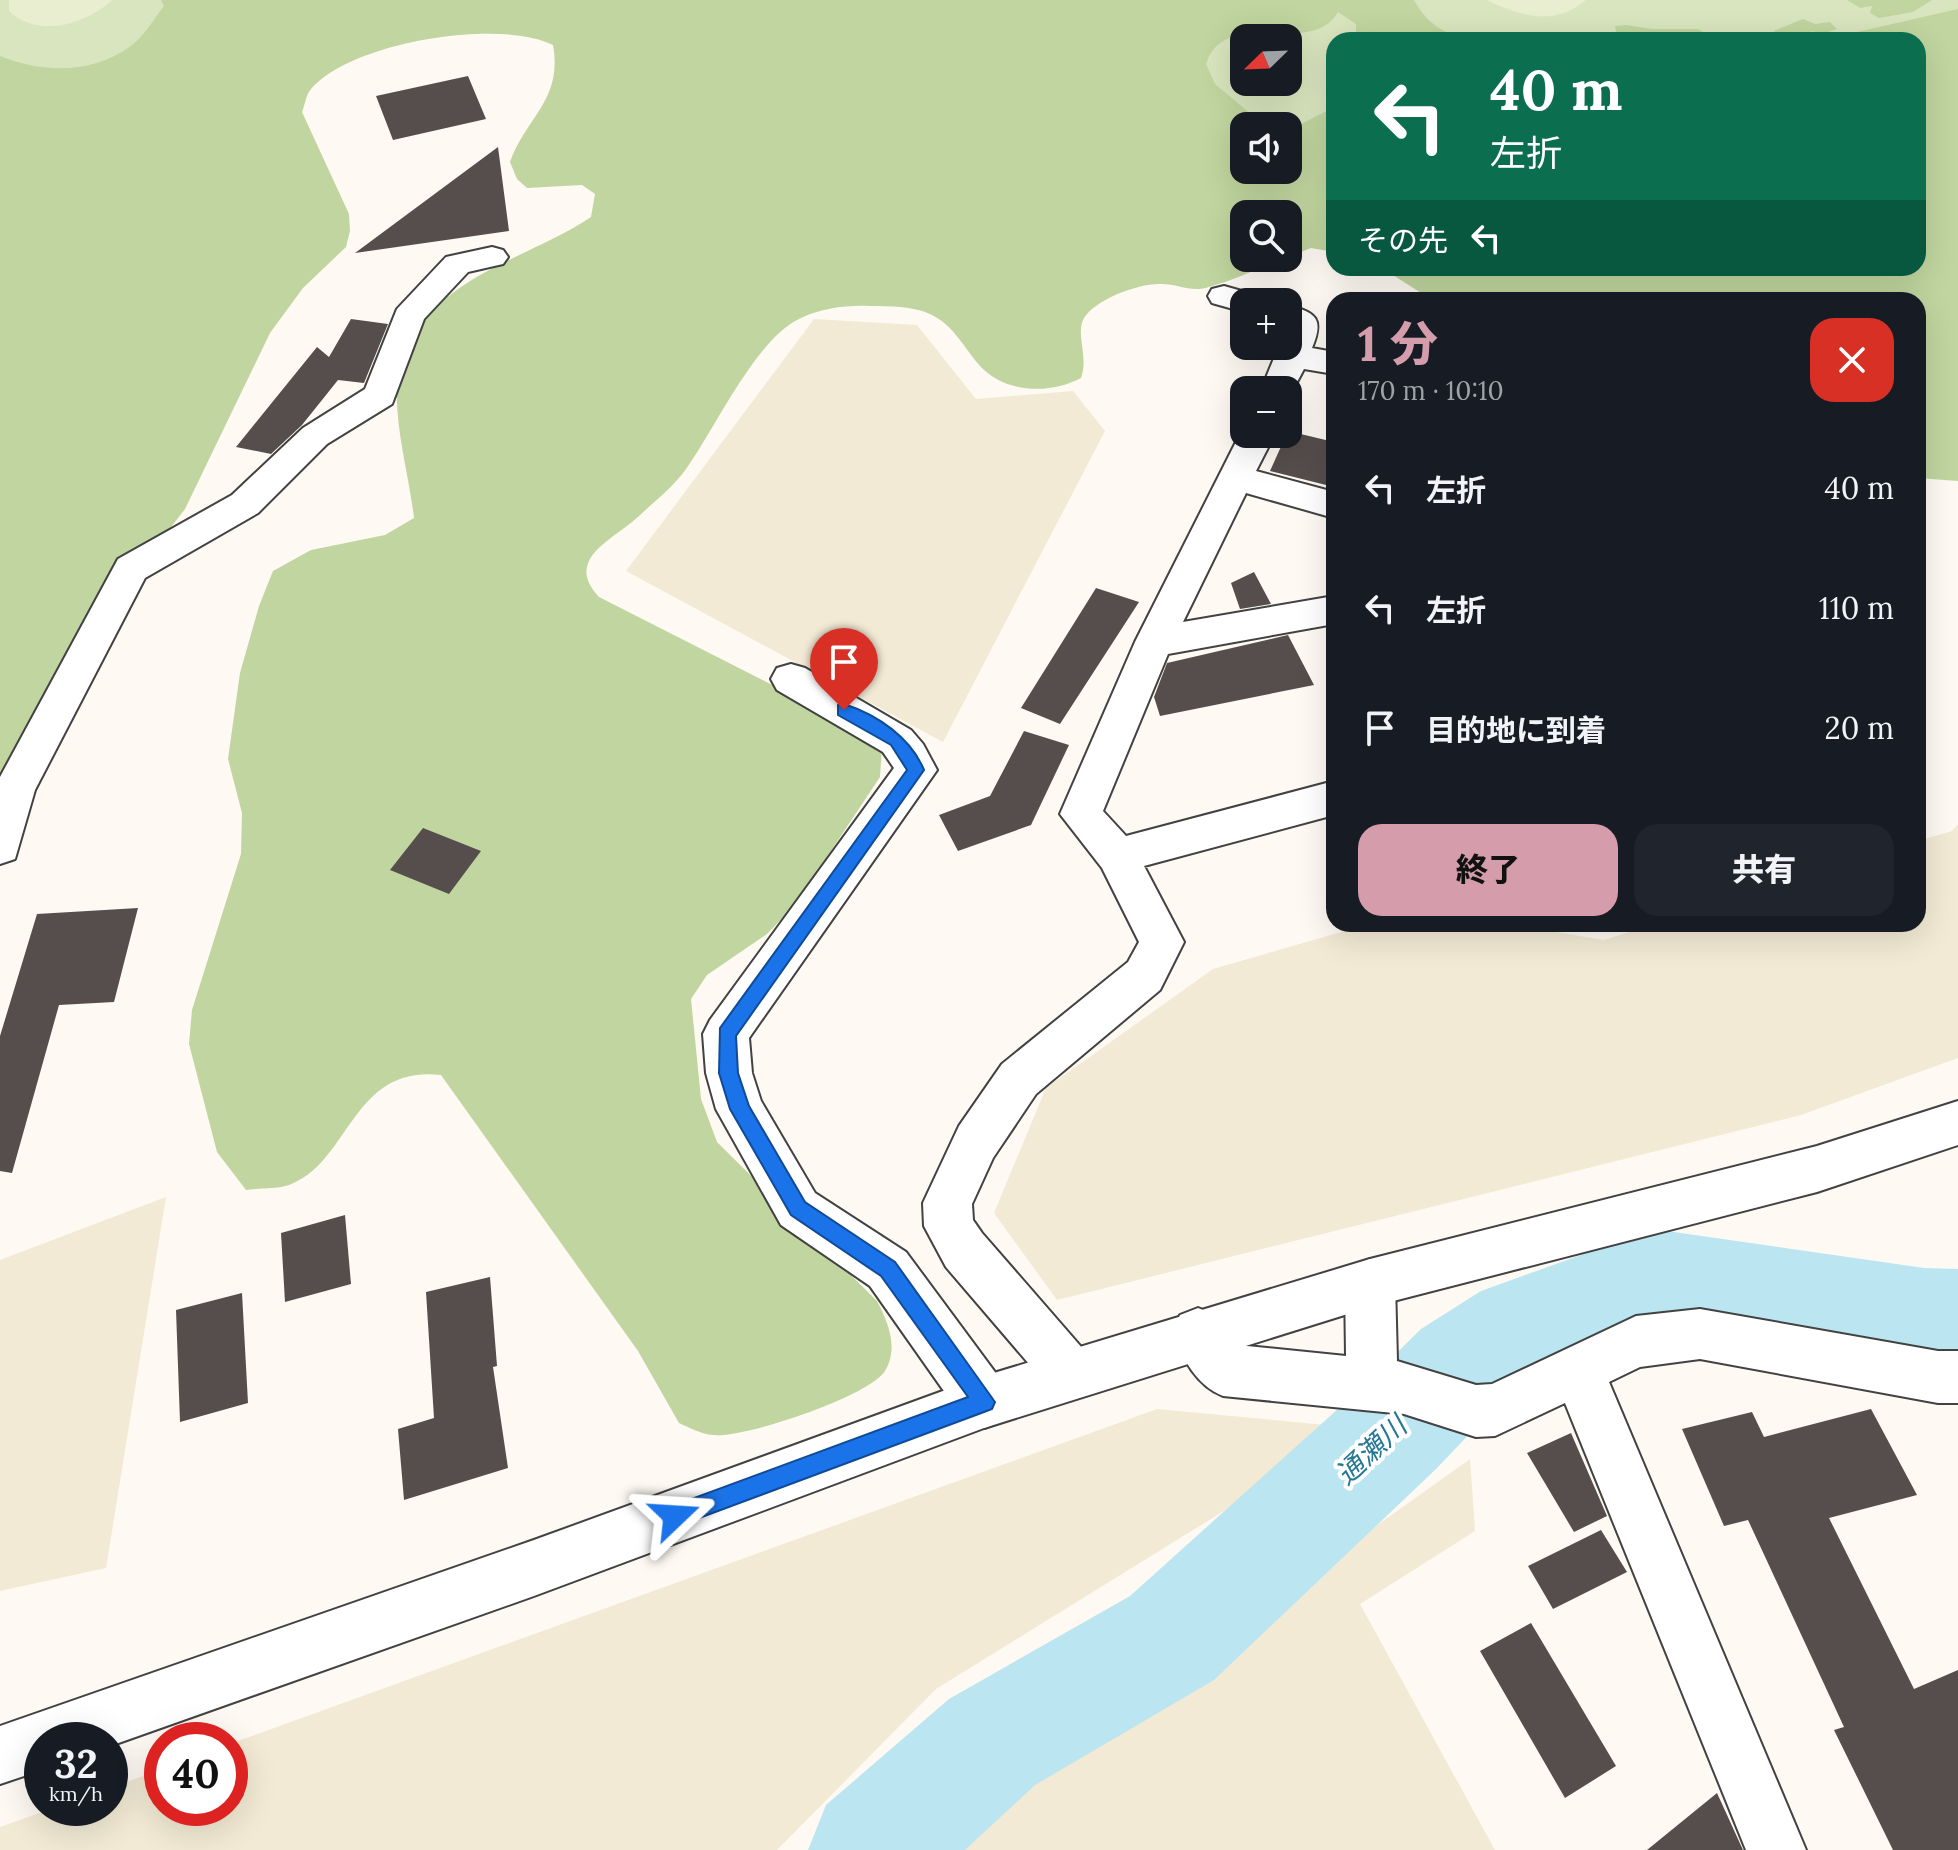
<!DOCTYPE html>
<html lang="ja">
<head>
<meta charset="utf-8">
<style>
  body { margin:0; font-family:Lora,"Noto Sans JP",serif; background:#20242c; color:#f1f3f6; height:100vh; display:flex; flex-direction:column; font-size:30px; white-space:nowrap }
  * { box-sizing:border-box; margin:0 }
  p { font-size:26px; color:#9ea1a6 }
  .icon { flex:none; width:44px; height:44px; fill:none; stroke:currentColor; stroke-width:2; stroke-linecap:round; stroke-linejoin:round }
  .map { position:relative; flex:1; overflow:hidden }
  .sheet { position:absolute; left:1326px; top:292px; width:600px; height:640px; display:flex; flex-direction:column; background:#171b24; border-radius:24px; box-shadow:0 8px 32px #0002 }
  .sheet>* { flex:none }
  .hud { position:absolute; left:1326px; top:32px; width:600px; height:244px; border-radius:24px; box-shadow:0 8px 32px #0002; background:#0b6e4f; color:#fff; overflow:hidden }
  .needle { width:52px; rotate:247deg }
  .fabs { position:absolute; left:1230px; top:24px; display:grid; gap:16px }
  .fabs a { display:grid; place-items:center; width:72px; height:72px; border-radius:16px; background:#171b24; box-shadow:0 8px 32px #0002; font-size:40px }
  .speed { position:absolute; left:24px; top:1722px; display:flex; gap:16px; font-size:40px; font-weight:700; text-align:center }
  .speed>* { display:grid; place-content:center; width:104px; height:104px; border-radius:50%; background:#171b24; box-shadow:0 8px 32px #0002; line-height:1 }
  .speed small { font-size:20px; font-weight:400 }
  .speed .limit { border:12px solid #d22; background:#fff; color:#111 }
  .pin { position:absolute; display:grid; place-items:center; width:68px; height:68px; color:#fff; margin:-82px -34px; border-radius:50% 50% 50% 0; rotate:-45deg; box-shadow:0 0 8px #0007 }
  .pin .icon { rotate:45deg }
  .me { position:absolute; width:88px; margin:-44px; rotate:70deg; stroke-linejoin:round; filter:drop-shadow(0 0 6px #0008) }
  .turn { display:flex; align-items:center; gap:28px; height:168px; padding:0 32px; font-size:36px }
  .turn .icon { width:104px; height:104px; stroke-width:2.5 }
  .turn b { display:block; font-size:56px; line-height:68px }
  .then { display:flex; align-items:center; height:76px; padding:0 32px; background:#0003; gap:16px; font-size:30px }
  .round { display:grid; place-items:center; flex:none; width:84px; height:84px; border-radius:24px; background:#20242c }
  .head { display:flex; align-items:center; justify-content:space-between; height:136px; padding:0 32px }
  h1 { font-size:48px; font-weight:800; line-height:60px; color:#d59dab }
  .cta { display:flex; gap:16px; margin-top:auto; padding:16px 32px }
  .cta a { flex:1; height:92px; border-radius:24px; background:#d59dab; color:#111; font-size:32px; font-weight:800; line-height:92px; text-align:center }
  .cta a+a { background:#20242c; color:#f1f3f6 }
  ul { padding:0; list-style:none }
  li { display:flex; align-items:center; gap:24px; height:120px; padding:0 32px }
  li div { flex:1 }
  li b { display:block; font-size:30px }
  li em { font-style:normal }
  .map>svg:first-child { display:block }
  .farmland { fill:#f2ead4 }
  .green { fill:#d9e5be; fill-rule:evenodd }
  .forest { fill:#c0d59f }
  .pitch { fill:#e8eecf }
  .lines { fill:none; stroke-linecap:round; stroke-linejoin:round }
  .river { fill:#bbe5f0; fill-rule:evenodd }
  .building { fill:#564e4c }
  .minor-casing { stroke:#424242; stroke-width:4 }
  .tertiary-casing { stroke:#424242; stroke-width:4 }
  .minor { fill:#fff; fill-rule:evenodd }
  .tertiary { fill:#fff; fill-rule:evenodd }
  .route { fill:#1a73e8; stroke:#114b97; stroke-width:2 }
  .labels { text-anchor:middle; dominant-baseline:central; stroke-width:8; stroke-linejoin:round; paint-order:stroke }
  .near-water-label { font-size:28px; font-style:italic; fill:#247795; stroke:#fff }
</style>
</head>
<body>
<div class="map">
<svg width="1958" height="1850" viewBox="0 0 1958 1850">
  <rect width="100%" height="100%" fill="#fef9f2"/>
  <path class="farmland" d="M 814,319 L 917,325 L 976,399 L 1073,391 L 1105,431 L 943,742 L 626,571 Z
    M 1958,824 L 1958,1058 L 1801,1115 L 1057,1300 L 994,1213 L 1046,1088 L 1213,969 L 1369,924 L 1507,924 L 1604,940 L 1654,924 L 1918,924 L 1918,841 L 1952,831 Z
    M 166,1197 L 106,1568 L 0,1591 L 0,1260 Z
    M 1157,1409 L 1358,1428 L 936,1689 L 777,1850 L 0,1850 L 0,1827 L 53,1808 L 110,1808 L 110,1788 L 162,1769 L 162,1808 L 230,1808 L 230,1744 Z
    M 1470,1459 L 1475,1531 L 1360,1604 L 1495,1850 L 932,1850 L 954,1827 Z"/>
  <path class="green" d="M 0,0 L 436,0 L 0,131 Z
    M 1095,0 L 1958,0 L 1958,122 L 1918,40 L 1334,40 L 1334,197 L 1192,189 ZM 1244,38 L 1288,38 L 1288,82 L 1244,82 ZM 1244,126 L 1288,126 L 1288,170 L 1244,170 Z"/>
  <path class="forest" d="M 161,0 L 1414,0 C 1428,25 1444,34 1471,40 L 1356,40 L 1356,24 L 1338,12 C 1312,59 1226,4 1206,64 L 1215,84 L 1265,126 L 1244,126 L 1244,170 L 1288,170 L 1288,131 L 1334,107 L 1334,252 L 1311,248 L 1288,257 L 1288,214 L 1244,214 L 1244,258 L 1284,258 C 1260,268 1235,280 1209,287 C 1191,293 1179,284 1161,284 C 1139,283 1096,299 1084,318 C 1075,334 1089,356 1081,378 C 1051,394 1006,394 980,366 C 964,348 954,325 930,314 C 912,306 890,306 870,306 C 847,305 821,308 799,319 C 756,339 715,429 686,469 C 674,486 655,501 639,516 C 613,540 563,559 599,597 L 786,692 L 882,747 L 880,777 L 795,905 L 767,934 L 707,975 L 691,999 L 701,1099 L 717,1142 L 877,1301 C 888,1322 899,1348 885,1371 C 868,1397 745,1438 713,1435 C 701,1434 690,1428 679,1423 L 638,1351 L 441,1075 C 351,1065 351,1162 289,1185 C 277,1189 259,1188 246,1190 L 217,1152 L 189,1044 L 192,1010 L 241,854 L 242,813 L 228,759 L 240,673 L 259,606 L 273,571 L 311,550 L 385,535 L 414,518 C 409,474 395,430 397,385 C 397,375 403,365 406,355 C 433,276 527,260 591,217 L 595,194 L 582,185 L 527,188 L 517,179 L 510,162 C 526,117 563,100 553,45 C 499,18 351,42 311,89 C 306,94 305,105 302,112 L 349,214 L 350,231 L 346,247 L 303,288 L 270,333 L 185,509 L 113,602 L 0,778 L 0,56 C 42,73 93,75 132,45 C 144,36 154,19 164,6 Z
    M 1847,0 L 1958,0 L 1932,0 L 1913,12 L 1879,18 L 1870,13 L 1872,6 L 1860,8 Z
    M 1958,9 L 1958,481 L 1918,478 L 1918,300 L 1432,300 L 1382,268 L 1918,268 L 1918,40 L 1822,40 Z
    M 1803,19 L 1815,24 L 1830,22 L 1837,29 L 1823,34 L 1812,31 L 1801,38 L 1779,37 L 1774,31 Z
    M 1626,25 L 1652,29 L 1698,29 L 1717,40 L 1608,40 L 1617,35 L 1615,26 Z"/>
  <path class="pitch" d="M 9,0 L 112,0 C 87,24 38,39 9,11 Z
    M 1486,0 L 1586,0 C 1554,27 1521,16 1486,0 Z"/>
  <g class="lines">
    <path class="river" d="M 1653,1229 L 1924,1268 L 1958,1269 L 1958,1375 L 1924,1374 L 1653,1331 L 1552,1369 L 1497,1405 L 1436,1469 L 1214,1680 L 1035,1785 L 965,1850 L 808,1850 L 826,1805 L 949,1699 L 1130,1596 L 1358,1391 L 1421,1329 L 1481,1291 Z"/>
  </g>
  <path class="building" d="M 468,76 L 486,119 L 393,140 L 376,96 Z
    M 498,147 L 509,231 L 355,253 Z
    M 351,319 L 388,324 L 364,383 L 338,380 L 302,425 L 271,454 L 236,447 L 317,347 L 329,357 Z
    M 1288,431 L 1334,442 L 1334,487 L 1270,471 Z
    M 1254,572 L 1271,604 L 1240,609 L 1231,583 Z
    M 1096,588 L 1139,602 L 1060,724 L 1021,708 Z
    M 1288,635 L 1314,685 L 1160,716 L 1154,697 L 1167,663 Z
    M 1024,731 L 1069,745 L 1031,825 L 958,851 L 939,815 L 990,796 Z
    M 423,828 L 481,851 L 449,894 L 390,870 Z
    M 138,908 L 114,1002 L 59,1005 L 12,1173 L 0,1171 L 0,1036 L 37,914 Z
    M 345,1215 L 351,1284 L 285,1302 L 281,1233 Z
    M 490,1277 L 497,1366 L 493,1367 L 508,1468 L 404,1500 L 398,1429 L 434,1418 L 426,1292 Z
    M 242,1293 L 248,1403 L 180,1422 L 176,1310 Z
    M 1871,1409 L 1917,1495 L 1829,1518 L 1914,1689 L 1958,1670 L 1958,1850 L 1893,1850 L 1834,1730 L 1844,1727 L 1748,1520 L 1724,1526 L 1682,1429 L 1752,1412 L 1764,1437 Z
    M 1571,1433 L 1607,1516 L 1574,1532 L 1527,1453 Z
    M 1601,1530 L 1627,1572 L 1553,1609 L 1528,1566 Z
    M 1531,1623 L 1616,1766 L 1565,1798 L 1480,1651 Z
    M 1717,1793 L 1743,1850 L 1647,1850 Z"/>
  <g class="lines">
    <defs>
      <path id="minor" d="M 492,247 L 503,250 L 508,257 L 503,264 L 468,272 L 424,319 L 392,404 L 327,444 L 258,513 L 145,578 L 35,790 L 15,859 L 0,864 L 0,777 L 118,559 L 232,495 L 303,428 L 365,389 L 397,309 L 446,257 Z
        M 1224,286 L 1256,295 L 1260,302 L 1244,302 L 1244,312 L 1212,303 L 1208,296 L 1212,289 Z
        M 1288,305 C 1317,313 1324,319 1312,348 L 1334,352 L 1334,374 L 1304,369 L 1288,399 L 1288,390 L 1261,390 L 1279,346 L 1288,346 Z
        M 1244,426 L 1244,434 L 1275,434 L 1256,471 L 1334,492 L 1334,518 L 1246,493 L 1183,622 L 1334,596 L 1334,624 L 1168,654 L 1103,811 L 1126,836 L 1334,781 L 1334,815 L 1144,866 L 1184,942 L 1160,990 L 1036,1094 L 993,1158 L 972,1204 L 973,1220 L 982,1233 L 1089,1356 L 1097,1374 L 1089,1392 L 1071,1400 L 1053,1392 L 946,1267 L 924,1226 L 923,1203 L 959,1126 L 1002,1064 L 1128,962 L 1139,942 L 1102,868 L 1060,814 L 1135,642 Z
        M 791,664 L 805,668 L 911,730 L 923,744 L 937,770 L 749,1038 L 752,1073 L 761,1101 L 815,1193 L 906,1252 L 1003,1383 L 1010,1402 L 1003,1421 L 984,1428 L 965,1421 L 870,1286 L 781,1225 L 716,1109 L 706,1073 L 703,1034 L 710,1020 L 894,768 L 883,752 L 777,690 L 771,679 L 777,668 Z
        M 1370,1259 L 1388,1266 L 1395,1283 L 1397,1361 L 1476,1385 L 1492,1384 L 1636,1316 L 1700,1309 L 1938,1351 L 1958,1351 L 1958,1403 L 1938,1403 L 1700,1359 L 1640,1367 L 1609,1382 L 1806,1850 L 1746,1850 L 1565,1403 L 1495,1436 L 1476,1437 L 1404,1414 L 1223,1396 C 1196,1385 1184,1360 1172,1333 L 1180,1315 L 1198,1308 L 1216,1315 L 1237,1345 L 1346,1356 L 1345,1283 L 1352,1266 Z"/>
      <path id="tertiary" d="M 1958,1101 L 1958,1145 L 1817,1192 L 1370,1307 L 984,1428 L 534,1596 L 110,1746 L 110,1740 L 42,1740 L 42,1770 L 0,1784 L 0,1726 L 534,1540 L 984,1376 L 1370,1259 L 1817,1146 Z"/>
    </defs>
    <use href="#minor" class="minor-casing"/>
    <use href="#tertiary" class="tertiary-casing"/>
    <use href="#minor" class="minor"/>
    <use href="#tertiary" class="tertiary"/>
  </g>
  <path class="route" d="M 844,704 C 878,715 911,738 924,770 L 736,1036 L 738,1073 L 749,1106 L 805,1202 L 895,1262 L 995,1402 L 992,1409 L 984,1412 L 675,1527 L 667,1524 L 664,1516 L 667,1508 L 968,1397 L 881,1276 L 791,1215 L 730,1109 L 719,1073 L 720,1028 L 907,770 L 891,745 L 838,715 L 838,705 Z"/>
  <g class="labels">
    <g class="near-water-label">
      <text transform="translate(1371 1450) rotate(-43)">通瀬川</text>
    </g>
  </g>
</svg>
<div class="fabs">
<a><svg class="needle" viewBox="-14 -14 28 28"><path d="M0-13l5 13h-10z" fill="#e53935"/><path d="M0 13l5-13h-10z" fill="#9ea1a6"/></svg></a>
<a><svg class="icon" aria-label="sound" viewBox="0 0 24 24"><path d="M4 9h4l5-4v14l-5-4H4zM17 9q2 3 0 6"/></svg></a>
<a><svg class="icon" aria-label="search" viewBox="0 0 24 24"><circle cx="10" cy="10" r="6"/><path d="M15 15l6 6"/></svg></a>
<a>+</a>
<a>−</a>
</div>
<div class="speed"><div>32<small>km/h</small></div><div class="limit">40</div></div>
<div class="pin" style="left:844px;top:710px;background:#d93025"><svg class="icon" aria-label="arrive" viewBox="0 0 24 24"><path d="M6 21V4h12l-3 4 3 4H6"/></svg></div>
<svg class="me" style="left:675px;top:1516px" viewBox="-20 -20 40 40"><path d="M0-17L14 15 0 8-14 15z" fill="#1a73e8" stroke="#fff" stroke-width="4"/></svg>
<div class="hud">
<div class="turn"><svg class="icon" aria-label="left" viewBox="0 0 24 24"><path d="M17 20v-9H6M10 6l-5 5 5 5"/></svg><div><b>40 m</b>左折</div></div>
<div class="then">その先<svg class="icon" aria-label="left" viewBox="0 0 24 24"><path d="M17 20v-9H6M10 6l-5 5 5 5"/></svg></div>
</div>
<section class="sheet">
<div class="head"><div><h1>1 分</h1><p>170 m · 10:10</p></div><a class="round" style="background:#d93025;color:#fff"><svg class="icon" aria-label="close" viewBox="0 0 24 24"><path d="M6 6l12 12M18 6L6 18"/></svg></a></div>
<ul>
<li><svg class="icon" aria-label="left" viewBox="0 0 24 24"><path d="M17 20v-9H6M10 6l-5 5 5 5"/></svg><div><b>左折</b></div><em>40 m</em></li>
<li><svg class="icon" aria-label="left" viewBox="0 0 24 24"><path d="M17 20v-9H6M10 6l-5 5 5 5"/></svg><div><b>左折</b></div><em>110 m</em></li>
<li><svg class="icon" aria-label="arrive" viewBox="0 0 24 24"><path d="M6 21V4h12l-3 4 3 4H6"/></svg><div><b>目的地に到着</b></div><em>20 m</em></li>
</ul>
<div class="cta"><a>終了</a><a>共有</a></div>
</section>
</div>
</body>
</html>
